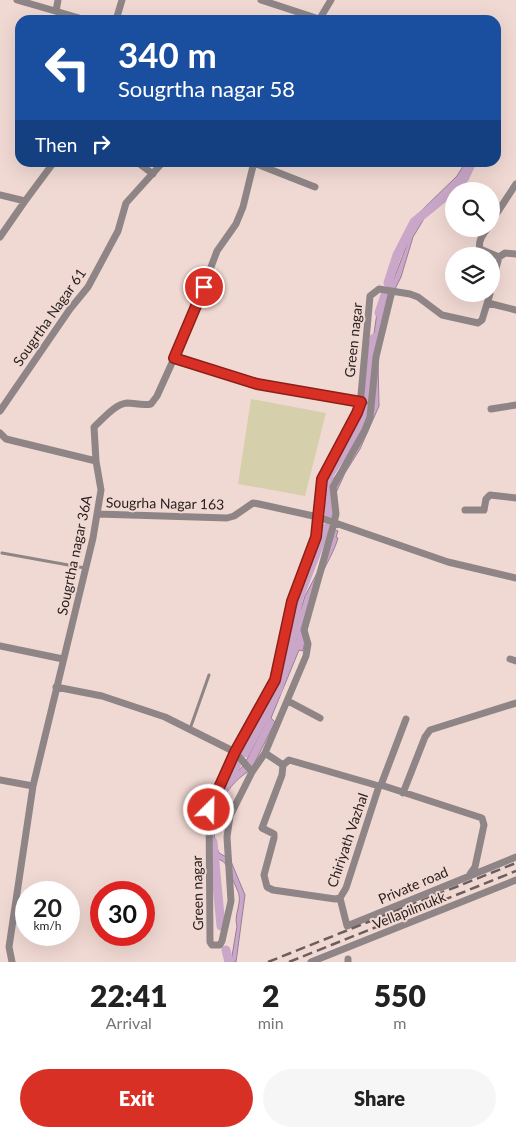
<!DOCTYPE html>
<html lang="en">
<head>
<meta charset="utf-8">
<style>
  body { margin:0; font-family:Lato,sans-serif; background:#f6f6f6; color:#222; height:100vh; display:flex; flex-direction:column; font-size:19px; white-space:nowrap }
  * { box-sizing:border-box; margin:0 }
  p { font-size:16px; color:#767676 }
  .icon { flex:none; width:28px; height:28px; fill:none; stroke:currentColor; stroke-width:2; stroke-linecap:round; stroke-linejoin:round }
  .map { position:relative; height:962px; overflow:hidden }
  .sheet { display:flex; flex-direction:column; background:#fff; flex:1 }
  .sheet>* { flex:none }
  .top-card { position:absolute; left:15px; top:15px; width:486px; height:152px; border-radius:15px; box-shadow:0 5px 20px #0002; background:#1a4fa0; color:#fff; overflow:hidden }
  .controls { position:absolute; left:445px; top:182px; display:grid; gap:10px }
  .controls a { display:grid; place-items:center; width:55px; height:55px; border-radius:50%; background:#fff; box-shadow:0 5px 20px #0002; font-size:25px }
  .speed { position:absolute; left:15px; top:881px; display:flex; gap:10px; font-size:25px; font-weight:700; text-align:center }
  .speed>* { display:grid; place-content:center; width:65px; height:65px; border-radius:50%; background:#fff; box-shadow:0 5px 20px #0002; line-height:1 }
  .speed small { font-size:12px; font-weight:400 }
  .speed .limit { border:8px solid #d22; background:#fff; color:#111 }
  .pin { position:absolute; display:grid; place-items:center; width:42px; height:42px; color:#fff; margin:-21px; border:2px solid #fff; border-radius:50%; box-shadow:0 1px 5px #0007 }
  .me { position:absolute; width:55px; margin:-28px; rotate:23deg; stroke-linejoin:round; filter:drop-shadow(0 0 4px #0008) }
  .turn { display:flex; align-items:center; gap:18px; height:105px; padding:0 20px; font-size:22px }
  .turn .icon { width:65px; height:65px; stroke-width:2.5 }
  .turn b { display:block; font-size:35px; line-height:42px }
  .then { display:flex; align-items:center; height:48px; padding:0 20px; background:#0003; gap:10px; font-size:19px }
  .eta { display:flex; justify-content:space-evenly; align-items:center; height:85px; text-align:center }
  .eta b { font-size:30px; font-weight:800; line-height:35px }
  .button { display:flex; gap:10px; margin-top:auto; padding:10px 20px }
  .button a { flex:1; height:58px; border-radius:30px; background:#d93025; color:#fff; font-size:20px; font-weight:800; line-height:58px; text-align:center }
  .button a+a { background:#f6f6f6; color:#222 }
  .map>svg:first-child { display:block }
  .green { fill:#d6cfab }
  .water { fill:#caa7c9; stroke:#9a7e96 }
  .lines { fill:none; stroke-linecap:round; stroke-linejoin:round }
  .canal { stroke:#caa7c9; stroke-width:9 }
  .lane { stroke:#8f8587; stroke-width:3 }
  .street { stroke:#8f8587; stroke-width:7 }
  .rail { stroke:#6c5e5c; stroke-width:2.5; stroke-dasharray:10 5; stroke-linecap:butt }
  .route-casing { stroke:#8d1f18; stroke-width:12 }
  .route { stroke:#d93025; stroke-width:9 }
  .labels { text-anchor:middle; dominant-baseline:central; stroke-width:4; stroke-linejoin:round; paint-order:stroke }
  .street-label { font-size:14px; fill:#29201f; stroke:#f1d9d3 }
</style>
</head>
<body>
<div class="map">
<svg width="516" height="962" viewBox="0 0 516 962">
  <rect width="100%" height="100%" fill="#f1d9d3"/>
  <path class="green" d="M 251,399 L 326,413 L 305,496 L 238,484 Z"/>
  <path class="water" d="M 465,163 L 472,163 L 463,179 L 428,212 L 413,237 L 401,277 L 392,295 L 378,360 L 379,406 L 360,449 L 345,473 L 335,495 L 334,510 L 338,528 L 330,524 L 329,485 L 356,447 L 370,415 L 373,340 L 377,313 L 395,276 L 419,213 L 457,176 Z
    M 333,529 L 338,531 L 336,537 L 338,538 C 334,552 327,562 322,574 C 312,599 308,625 303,651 L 299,650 L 271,718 L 275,722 L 252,768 L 246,761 L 265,723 L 277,688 L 288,663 L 296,639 L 298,618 L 305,596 L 327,554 Z
    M 244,765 L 249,771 C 223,787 205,823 219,853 L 230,859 L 245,895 L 236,962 L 231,962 L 237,926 C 233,914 244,902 237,889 C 233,881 230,872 226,865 C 224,860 217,860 215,856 C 207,845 211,807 216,796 C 221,785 235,774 244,765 Z"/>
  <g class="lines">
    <path class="canal" d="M 388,283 L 397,255 L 414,222 L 458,186 L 464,179 L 472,162
      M 379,313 L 385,295
      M 329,514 L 329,475 L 360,427 L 367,407 L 374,338
      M 245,753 L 278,690 L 293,635 L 298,600 L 326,528
      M 222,793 L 238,762
      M 213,842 L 221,926
      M 226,950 L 229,962"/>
    <path class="lane" d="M 175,358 L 257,384 L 367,403
      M 2,553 L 85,568
      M 190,729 L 209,675"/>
    <path class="street" d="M 17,0 L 86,20
      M 261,0 L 319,19
      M 56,11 L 58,0
      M 116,20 L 122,0
      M 319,20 L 331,0
      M 137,162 L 153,174
      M 254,163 L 315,187
      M 0,195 L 25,201 L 0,237
      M 25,201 L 54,162
      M 491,222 L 516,184
      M 487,229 C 482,236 478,241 480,249 L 499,257
      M 499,257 L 505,253 L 516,254
      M 491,288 L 499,257
      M 392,291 L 376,357 L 370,417 L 365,430 L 333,487 L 336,514 L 334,523 L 304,630 L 308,644 L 306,656 L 265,753 L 252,772 L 230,816 L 227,837 L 231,901 L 222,941 L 220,945 L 212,945 L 210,942 L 209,810 L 235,752 L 275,680 L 292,601 L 316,537 L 322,479 L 360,406 L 370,296 L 379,289 L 410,294 L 418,297 L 442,315 L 478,323 L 482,320 L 490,294
      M 488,303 L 516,310
      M 491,409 L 516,405
      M 0,411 L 70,309 L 88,287 L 118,231 L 126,203 L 163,162
      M 0,433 L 6,439 L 96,461
      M 465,510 L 484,510 L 486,499 L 490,495 L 516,498
      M 97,514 L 227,518 L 234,516 L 253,503 L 259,504 L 318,517 L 448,562 L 516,578
      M 0,646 L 63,659
      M 510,659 L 516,661
      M 56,687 L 102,696 L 165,717 L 235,752 L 252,772
      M 288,701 L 320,718
      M 265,753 L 283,765 L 282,775 L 262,828 L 274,834 L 274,838 L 264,875 L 267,887 L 273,890 L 335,899 L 340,898 L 346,888 L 379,786 L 381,785 L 482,818 L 484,825 L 475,867 L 470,874
      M 283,765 L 289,760 L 379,786
      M 0,780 L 33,786
      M 381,785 L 406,719
      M 403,793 L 425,737 L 430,730 L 516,703
      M 340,898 L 347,926 L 516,857
      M 348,959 L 348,962
      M 12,962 L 9,947 L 33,786 L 93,538 L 101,490 L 96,461 L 94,427 C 103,419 115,404 127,403 C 135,403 142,406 151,404 L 157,396 L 190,323 L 217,251 L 236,224 L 243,207 L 254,162
      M 311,962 L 516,880"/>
    <path class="rail" d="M 268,962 L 516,863
      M 289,962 L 516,871"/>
  </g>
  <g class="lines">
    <defs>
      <path id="route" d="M 204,287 L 174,358 L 257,384 L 361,402 L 357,413 L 322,479 L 316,537 L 292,601 L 275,680 L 235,752 L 209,810"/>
    </defs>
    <use href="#route" class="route-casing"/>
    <use href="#route" class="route"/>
  </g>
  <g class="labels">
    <g class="street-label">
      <text transform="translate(49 317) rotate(-55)">Sougrtha Nagar 61</text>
      <text transform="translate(353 340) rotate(-84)">Green nagar</text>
      <text transform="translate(165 503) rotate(1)">Sougrha Nagar 163</text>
      <text transform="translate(74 555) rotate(-78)">Sougrtha nagar 36A</text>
      <text transform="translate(347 840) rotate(-71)">Chiriyath Vazhal</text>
      <text transform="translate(413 885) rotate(-23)">Private road</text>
      <text transform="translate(197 893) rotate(-91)">Green nagar</text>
      <text transform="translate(409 910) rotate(-22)">Vellapilmukk</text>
    </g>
  </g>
</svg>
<div class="controls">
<a><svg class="icon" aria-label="search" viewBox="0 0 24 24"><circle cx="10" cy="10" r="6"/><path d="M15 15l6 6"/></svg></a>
<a><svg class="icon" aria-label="layers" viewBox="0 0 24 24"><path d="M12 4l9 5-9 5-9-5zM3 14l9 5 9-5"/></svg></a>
</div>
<div class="speed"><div>20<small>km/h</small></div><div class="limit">30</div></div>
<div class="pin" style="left:204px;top:287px;background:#d93025"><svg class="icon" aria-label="arrive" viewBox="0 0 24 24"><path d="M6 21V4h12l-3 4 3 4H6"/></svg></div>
<svg class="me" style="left:209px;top:810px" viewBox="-20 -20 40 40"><circle r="17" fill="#d93025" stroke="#fff" stroke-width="3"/><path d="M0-11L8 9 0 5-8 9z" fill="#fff"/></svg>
<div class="top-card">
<div class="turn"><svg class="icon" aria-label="left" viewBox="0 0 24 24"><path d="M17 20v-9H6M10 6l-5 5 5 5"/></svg><div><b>340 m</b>Sougrtha nagar 58</div></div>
<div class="then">Then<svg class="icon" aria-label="right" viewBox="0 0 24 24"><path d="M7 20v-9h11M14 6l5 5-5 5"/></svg></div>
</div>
</div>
<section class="sheet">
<div class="eta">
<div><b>22:41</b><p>Arrival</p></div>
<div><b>2</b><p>min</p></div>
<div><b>550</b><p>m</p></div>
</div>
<div class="button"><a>Exit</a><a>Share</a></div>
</section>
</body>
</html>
